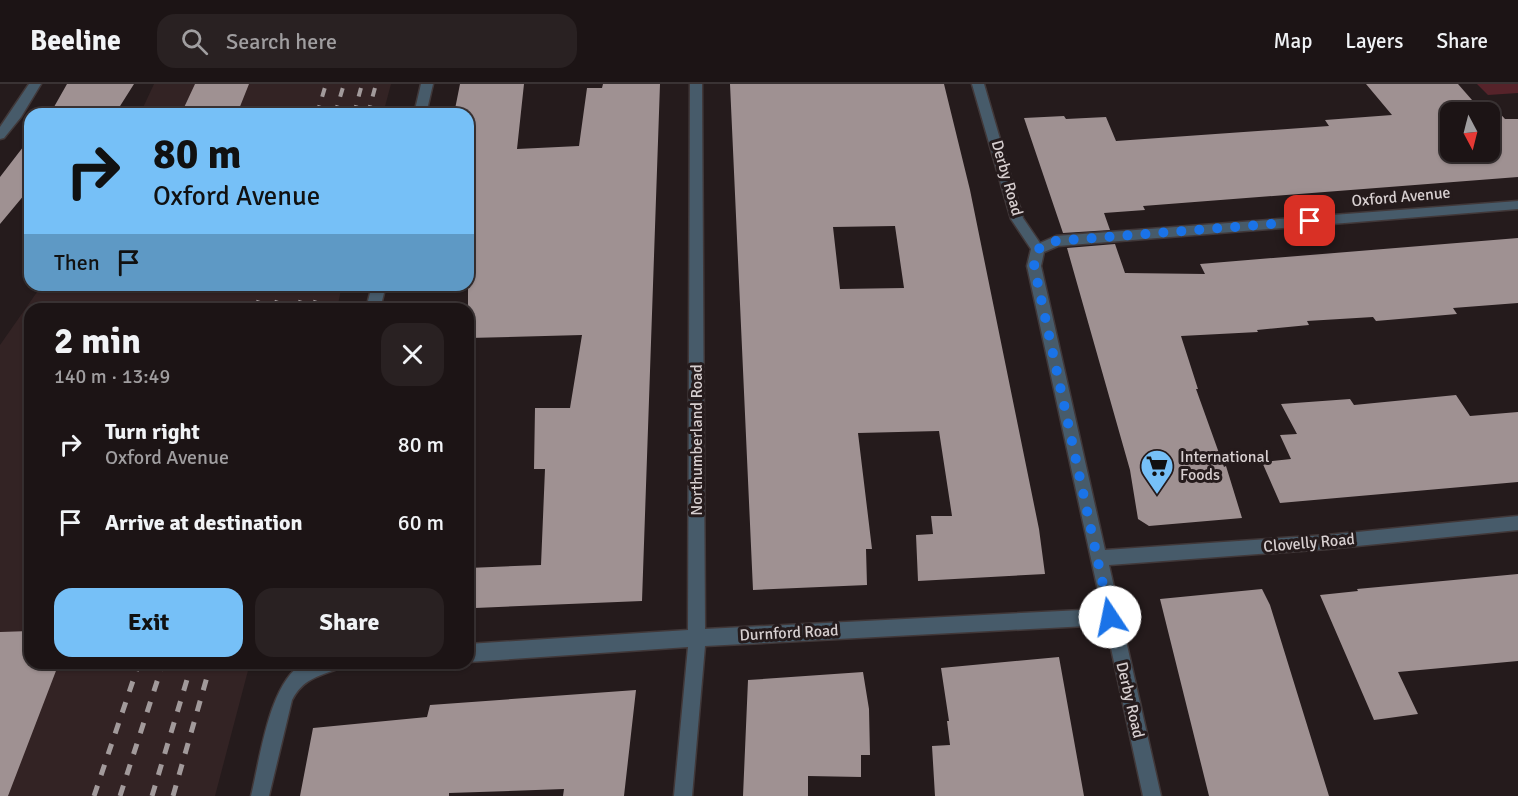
<!DOCTYPE html>
<html lang="en">
<head>
<meta charset="utf-8">
<style>
  body { margin:0; font-family:Signika,sans-serif; background:#292122; color:#f1f3f6; height:100vh; display:flex; flex-direction:column; font-size:22px; white-space:nowrap }
  * { box-sizing:border-box; margin:0 }
  p { font-size:20px; color:#a09ea0 }
  .icon { flex:none; width:33px; height:33px; fill:none; stroke:currentColor; stroke-width:2; stroke-linecap:round; stroke-linejoin:round }
  .map { position:relative; flex:1; overflow:hidden }
  .drawer { position:absolute; left:24px; top:219px; width:450px; height:366px; display:flex; flex-direction:column; background:#1c1415; border-radius:18px; box-shadow:0 2px 4px #0004,0 0 0 2px #3a3334 }
  .drawer>* { flex:none }
  .top-card { position:absolute; left:24px; top:24px; width:450px; height:183px; border-radius:18px; box-shadow:0 2px 4px #0004,0 0 0 2px #3a3334; background:#76c0f7; color:#111; overflow:hidden }
  .needle { width:39px; rotate:173deg }
  .tools { position:absolute; left:1440px; top:18px; display:grid; gap:12px }
  .tools a { display:grid; place-items:center; width:60px; height:60px; border-radius:12px; background:#1c1415; box-shadow:0 2px 4px #0004,0 0 0 2px #3a3334; font-size:30px }
  .pin { position:absolute; display:grid; place-items:center; width:51px; height:51px; color:#fff; margin:-26px; border-radius:12px; box-shadow:0 3px 9px #0006 }
  .me { position:absolute; width:66px; margin:-33px; rotate:349deg; stroke-linejoin:round; filter:drop-shadow(0 0 4px #0008) }
  .turn { display:flex; align-items:center; gap:21px; height:126px; padding:0 30px; font-size:27px }
  .turn .icon { width:78px; height:78px; stroke-width:2.5 }
  .turn b { display:block; font-size:42px; line-height:51px }
  .then { display:flex; align-items:center; height:57px; padding:0 30px; background:#0003; gap:12px; font-size:22px }
  .round { display:grid; place-items:center; flex:none; width:63px; height:63px; border-radius:18px; background:#292122 }
  .overview { display:flex; align-items:center; justify-content:space-between; height:102px; padding:0 30px }
  h1 { font-size:36px; font-weight:700; line-height:45px }
  .action { display:flex; gap:12px; margin-top:auto; padding:12px 30px }
  .action a { flex:1; height:69px; border-radius:18px; background:#76c0f7; color:#111; font-size:24px; font-weight:700; line-height:69px; text-align:center }
  .action a+a { background:#292122; color:#f1f3f6 }
  ul { padding:0; list-style:none }
  li { display:flex; align-items:center; gap:18px; height:78px; padding:0 30px }
  li div { flex:1 }
  li b { display:block; font-size:22px }
  li em { font-style:normal }
  header { display:flex; align-items:center; gap:36px; box-sizing:border-box; height:84px; padding:0 30px; background:#1c1415; border-bottom:2px solid #3a3334 }
  header strong { font-size:28px }
  nav { display:flex; gap:33px; margin-inline-start:auto; font-size:21px }
  .search { width:420px; height:54px; background:#292122; display:flex; align-items:center; gap:15px; box-sizing:border-box; padding:0 21px; border-radius:18px; color:#a09ea0; font-size:22px }
  .map>svg:first-child { display:block }
  .built { fill:#332324 }
  .green { fill:#56232a }
  .building { fill:#9f9192; fill-rule:evenodd }
  .lines { fill:none; stroke-linecap:round; stroke-linejoin:round }
  .minor-casing { stroke:#413839; stroke-width:3 }
  .minor { fill:#475b6a; fill-rule:evenodd }
  .rail-far1 { stroke:#a29a9b; stroke-width:4; stroke-dasharray:9 9; stroke-linecap:butt }
  .rail { stroke:#a29a9b; stroke-width:5; stroke-dasharray:11 11; stroke-linecap:butt }
  .route { stroke:#1a73e8; stroke-width:10; stroke-dasharray:0 18 }
  .labels { text-anchor:middle; dominant-baseline:central; stroke-width:6; stroke-linejoin:round; paint-order:stroke }
  .street-label { font-size:16px; fill:#d7cfd0; stroke:#251b1c }
  .poi-label { font-size:16px; fill:#d7cfd0; stroke:#251b1c; text-anchor:start }
</style>
</head>
<body>
<header>
<strong>Beeline</strong>
<div class="search"><svg class="icon" aria-label="search" viewBox="0 0 24 24"><circle cx="10" cy="10" r="6"/><path d="M15 15l6 6"/></svg>Search here</div>
<nav><a>Map</a><a>Layers</a><a>Share</a></nav>
</header>
<div class="map">
<svg width="1518" height="712" viewBox="0 0 1518 712">
  <rect width="100%" height="100%" fill="#251b1c"/>
  <path class="built" d="M 154,0 L 391,0 L 383,30 L 140,30 Z
    M 42,201 L 342,201 L 337,225 L 30,225 L 30,579 L 250,579 L 215,712 L 0,712 L 0,261 Z"/>
  <path class="green" d="M 1477,0 L 1518,0 L 1518,9 L 1488,11 Z"/>
  <path class="building" d="M 67,0 L 134,0 L 115,30 L 50,30 Z
    M 195,0 L 249,0 L 237,30 L 181,30 Z
    M 460,0 L 524,0 L 517,65 L 579,62 L 587,4 L 602,4 L 603,0 L 660,0 L 642,517 L 475,524 L 476,515 L 468,514 L 468,484 L 541,481 L 545,385 L 534,385 L 535,324 L 570,324 L 582,251 L 468,254 L 468,30 L 454,30 Z
    M 730,0 L 944,0 L 970,106 L 1039,445 L 1045,490 L 918,497 L 916,451 L 933,450 L 931,432 L 952,432 L 939,347 L 858,349 L 872,465 L 866,465 L 867,501 L 753,506 ZM 895,142 L 904,204 L 840,205 L 833,143 Z
    M 1366,0 L 1458,0 L 1479,24 L 1494,23 L 1505,35 L 1518,35 L 1518,93 L 1143,122 L 1145,126 L 1104,129 L 1110,146 L 1063,149 L 1024,34 L 1064,32 L 1066,35 L 1106,33 L 1116,57 L 1329,42 L 1325,36 L 1392,31 ZM 1450,28 L 1490,28 L 1490,68 L 1450,68 Z
    M 30,54 L 30,104 L 0,140 L 0,93 Z
    M 1518,154 L 1518,219 L 1453,224 L 1457,230 L 1376,237 L 1373,233 L 1307,237 L 1309,241 L 1257,246 L 1258,248 L 1181,252 L 1198,305 L 1196,305 L 1224,383 L 1226,382 L 1242,434 L 1149,442 L 1138,435 L 1130,386 L 1067,164 L 1115,160 L 1125,189 L 1205,190 L 1200,180 Z
    M 1456,311 L 1470,332 L 1518,328 L 1518,398 L 1280,419 L 1262,378 L 1291,375 L 1280,351 L 1297,350 L 1281,320 L 1350,315 L 1354,321 Z
    M 1518,490 L 1518,577 L 1398,588 L 1418,630 L 1374,636 L 1320,511 L 1358,507 L 1357,505 Z
    M 1262,505 L 1270,521 L 1329,712 L 1209,712 L 1160,515 Z
    M 30,547 L 30,579 L 59,579 L 8,712 L 0,712 L 0,548 Z
    M 1059,573 L 1084,712 L 935,712 L 932,662 L 950,661 L 947,637 L 949,637 L 941,584 Z
    M 863,588 L 869,625 L 870,671 L 861,671 L 861,693 L 808,692 L 808,712 L 743,712 L 748,596 Z
    M 636,606 L 624,712 L 563,712 L 564,705 L 449,709 L 449,712 L 300,712 L 313,644 L 427,633 L 430,621 Z"/>
  <g class="lines">
    <defs>
      <path id="minor" d="M 29,0 L 41,0 L 21,33 L 4,54 L 0,55 L 0,43 Z
        M 421,0 L 433,0 L 426,30 L 414,30 Z
        M 690,0 L 702,0 L 705,545 L 1102,525 L 1027,182 L 1031,165 L 1011,135 L 972,0 L 984,0 L 1023,134 L 1040,159 L 1056,152 L 1518,117 L 1518,125 L 1058,162 L 1044,168 L 1041,182 L 1105,466 L 1327,451 L 1518,432 L 1518,446 L 1327,465 L 1109,481 L 1161,712 L 1143,712 L 1106,541 L 705,562 L 692,712 L 674,712 L 688,563 L 468,578 L 468,560 L 688,546 Z
        M 372,201 L 386,201 L 380,225 L 366,225 Z
        M 304,579 L 340,579 L 337,585 C 317,593 303,595 292,616 L 269,712 L 251,712 C 260,676 269,597 304,579 Z"/>
    </defs>
    <use href="#minor" class="minor-casing"/>
    <use href="#minor" class="minor"/>
    <path class="rail-far1" d="M 317,30 L 326,0
      M 335,30 L 344,0
      M 354,30 L 362,0
      M 368,30 L 376,0
      M 256,225 L 263,201
      M 274,225 L 282,201
      M 298,225 L 305,201
      M 313,225 L 320,201"/>
    <path class="rail" d="M 94,712 L 139,579
      M 120,712 L 163,579
      M 152,712 L 192,579
      M 173,712 L 211,579"/>
  </g>
  <g class="lines">
    <path class="route" d="M 1110,533 L 1034,182 L 1038,165 L 1056,157 L 1310,137"/>
  </g>
  <defs>
    <symbol id="supermarket-pin" viewBox="-11 -11 22 30"><path d="M0 17L-7.5 6A9.5 9.5 0 1 1 7.5 6Z" fill="#76c0f7" stroke="#251b1c"/><path d="M-6-5.5h2.5l.6 2H6L4.5 2H-2.5L-4.4-4H-6ZM-1.5 3.2a1.3 1.3 0 1 0 .1 0ZM3 3.2a1.3 1.3 0 1 0 .1 0Z" fill="#111"/></symbol>
  </defs>
  <g fill-rule="evenodd">
    <use href="#supermarket-pin" x="1138" y="363" width="38" height="52"/>
  </g>
  <g class="labels">
    <g class="street-label">
      <text transform="translate(1007 94) rotate(74)">Derby Road</text>
      <text transform="translate(1401 113) rotate(-5)">Oxford Avenue</text>
      <text transform="translate(697 356) rotate(-90)">Northumberland Road</text>
      <text transform="translate(1309 459) rotate(-5)">Clovelly Road</text>
      <text transform="translate(789 549) rotate(-3)">Durnford Road</text>
      <text transform="translate(1130 616) rotate(77)">Derby Road</text>
    </g>
    <g class="poi-label">
      <text x="1180" y="373">International<tspan x="1180" dy="18">Foods</tspan></text>
    </g>
  </g>
</svg>
<div class="tools">
<a><svg class="needle" viewBox="-14 -14 28 28"><path d="M0-13l5 13h-10z" fill="#e53935"/><path d="M0 13l5-13h-10z" fill="#a09ea0"/></svg></a>
</div>
<div class="pin" style="left:1310px;top:137px;background:#d93025"><svg class="icon" aria-label="arrive" viewBox="0 0 24 24"><path d="M6 21V4h12l-3 4 3 4H6"/></svg></div>
<svg class="me" style="left:1110px;top:533px" viewBox="-20 -20 40 40"><circle r="19" fill="#fff"/><path d="M0-13L10 11 0 6-10 11z" fill="#1a73e8"/></svg>
<div class="top-card">
<div class="turn"><svg class="icon" aria-label="right" viewBox="0 0 24 24"><path d="M7 20v-9h11M14 6l5 5-5 5"/></svg><div><b>80 m</b>Oxford Avenue</div></div>
<div class="then">Then<svg class="icon" aria-label="arrive" viewBox="0 0 24 24"><path d="M6 21V4h12l-3 4 3 4H6"/></svg></div>
</div>
<section class="drawer">
<div class="overview"><div><h1>2 min</h1><p>140 m · 13:49</p></div><a class="round"><svg class="icon" aria-label="close" viewBox="0 0 24 24"><path d="M6 6l12 12M18 6L6 18"/></svg></a></div>
<ul>
<li><svg class="icon" aria-label="right" viewBox="0 0 24 24"><path d="M7 20v-9h11M14 6l5 5-5 5"/></svg><div><b>Turn right</b><p>Oxford Avenue</p></div><em>80 m</em></li>
<li><svg class="icon" aria-label="arrive" viewBox="0 0 24 24"><path d="M6 21V4h12l-3 4 3 4H6"/></svg><div><b>Arrive at destination</b></div><em>60 m</em></li>
</ul>
<div class="action"><a>Exit</a><a>Share</a></div>
</section>
</div>
</body>
</html>
